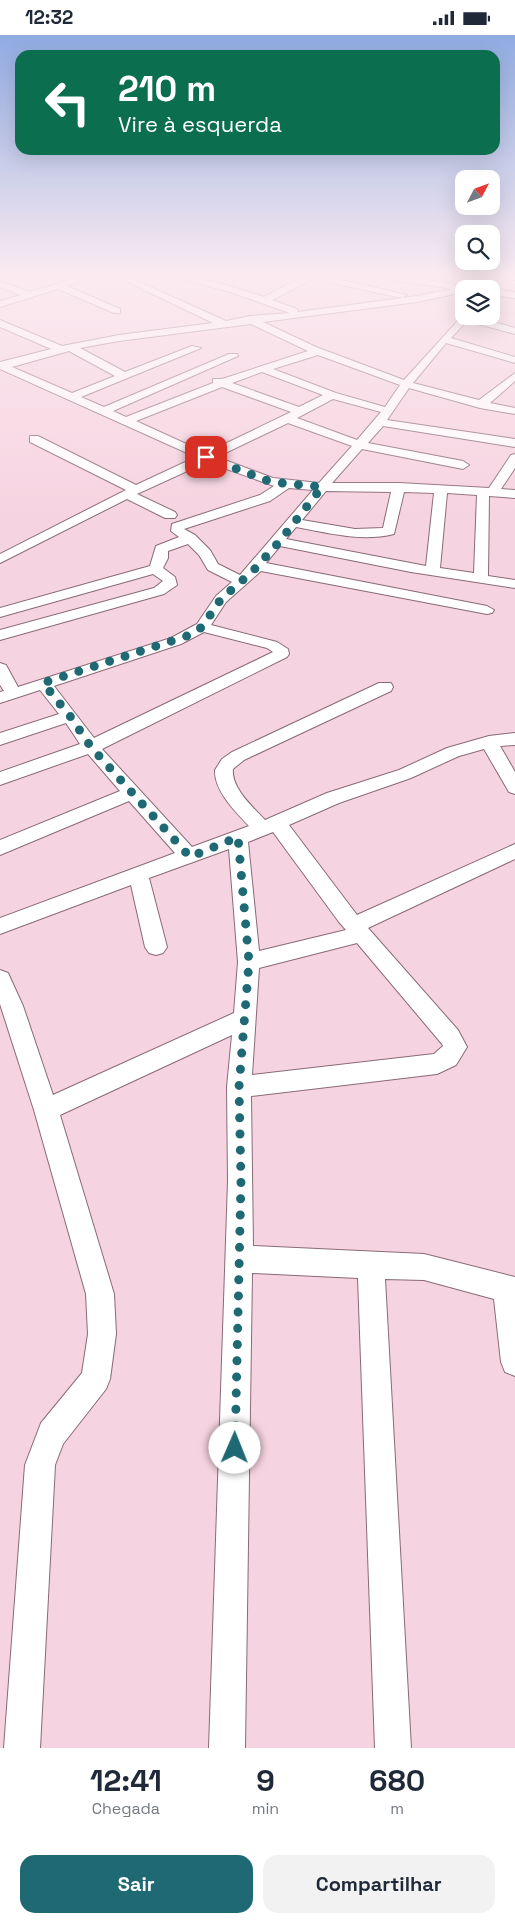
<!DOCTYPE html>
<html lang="pt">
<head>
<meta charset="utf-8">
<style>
  body { margin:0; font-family:"Space Grotesk",sans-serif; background:#f2f2f3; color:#1f2937; height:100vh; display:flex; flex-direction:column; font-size:19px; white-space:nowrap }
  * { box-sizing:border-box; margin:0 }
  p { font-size:16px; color:#747a83 }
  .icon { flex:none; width:28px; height:28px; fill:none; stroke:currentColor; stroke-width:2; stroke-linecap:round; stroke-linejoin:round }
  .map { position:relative; height:1713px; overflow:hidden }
  .sheet { display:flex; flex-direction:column; background:#fff; flex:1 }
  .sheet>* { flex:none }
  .top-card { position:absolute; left:15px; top:15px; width:485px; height:105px; border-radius:15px; box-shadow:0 5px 20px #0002; background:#0b6e4f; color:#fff; overflow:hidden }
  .needle { width:32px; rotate:49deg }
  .fabs { position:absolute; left:455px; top:135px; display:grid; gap:10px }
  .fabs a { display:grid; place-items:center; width:45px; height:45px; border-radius:10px; background:#fff; box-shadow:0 5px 20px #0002; font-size:25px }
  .pin { position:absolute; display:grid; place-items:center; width:42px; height:42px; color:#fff; margin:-21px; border-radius:10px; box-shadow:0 2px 8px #0006 }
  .me { position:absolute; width:55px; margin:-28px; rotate:1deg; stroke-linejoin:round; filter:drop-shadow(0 0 4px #0008) }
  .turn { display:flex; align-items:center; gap:18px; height:105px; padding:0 20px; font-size:22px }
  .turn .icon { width:65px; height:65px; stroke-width:2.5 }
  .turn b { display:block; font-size:35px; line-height:42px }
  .eta { display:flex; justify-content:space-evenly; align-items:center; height:85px; text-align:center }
  .eta b { font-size:30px; font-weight:700; line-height:35px }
  .button { display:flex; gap:10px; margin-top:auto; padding:10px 20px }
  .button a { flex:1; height:58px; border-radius:15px; background:#1f6974; color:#fff; font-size:20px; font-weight:700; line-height:58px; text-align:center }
  .button a+a { background:#f2f2f3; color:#1f2937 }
  .status { display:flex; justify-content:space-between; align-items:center; height:35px; padding:0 25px; background:#fff; direction:ltr }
  .status svg { height:14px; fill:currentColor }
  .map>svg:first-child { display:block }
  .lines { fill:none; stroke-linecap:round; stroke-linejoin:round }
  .street-casing { stroke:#896a76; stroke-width:2 }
  .street { fill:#fff; fill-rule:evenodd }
  .route { stroke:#1f6974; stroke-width:9; stroke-dasharray:0 16.2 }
</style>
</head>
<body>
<div class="status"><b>12:32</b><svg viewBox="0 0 49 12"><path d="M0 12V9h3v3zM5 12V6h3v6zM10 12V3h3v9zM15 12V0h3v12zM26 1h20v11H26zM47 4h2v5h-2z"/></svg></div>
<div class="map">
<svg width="515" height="1713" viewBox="0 0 515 1713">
  <rect width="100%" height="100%" fill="#f6d3e0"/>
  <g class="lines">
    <defs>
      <path id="street" d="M 85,240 L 98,240 L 67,251 L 120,274 L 120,278 L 114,278 L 58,254 L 0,272 L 0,266 L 21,260 L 0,252 L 0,246 L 30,257 Z
        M 113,240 L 124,240 L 226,286 L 250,281 L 290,278 L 230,257 L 167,240 C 199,240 233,252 264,262 L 305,240 L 321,240 L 407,260 L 402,263 L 313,244 L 272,265 L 297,274 L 298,277 L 417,261 L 452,254 L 380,243 L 376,240 L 395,240 L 454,249 L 458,253 L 470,252 L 471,254 L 464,254 L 464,257 L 417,267 L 263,287 L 316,312 L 404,345 L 464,279 L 464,281 L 472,281 L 515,293 L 515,299 L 467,286 L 451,303 L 515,322 L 515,328 L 446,308 L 413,348 L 479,365 L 515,338 L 515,346 L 490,368 L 515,373 L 515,379 L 480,373 L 409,353 L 387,385 L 515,404 L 515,412 L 383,391 L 368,408 L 463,426 L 469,430 L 463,434 L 362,414 L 332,448 L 399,448 L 489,453 L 511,420 L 515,419 L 515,433 L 501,454 L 515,455 L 515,463 L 489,461 L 488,541 L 515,545 L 515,553 L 411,537 L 280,511 L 266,528 L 487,571 L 494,575 L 492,578 L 487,579 L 261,536 L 226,567 L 211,590 L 277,607 L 288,614 L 289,619 L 287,622 L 102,714 L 192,812 L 249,791 C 236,777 214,756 215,735 L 222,724 L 232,717 L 379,648 L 391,648 L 393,652 L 391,656 L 244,725 L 233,734 C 231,753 253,772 265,785 L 327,758 L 399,735 L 447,713 L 489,701 L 515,698 L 515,710 L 500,711 L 515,737 L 515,759 L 509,757 L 484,714 L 459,721 L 411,743 L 339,768 L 289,790 L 357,880 L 515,809 L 515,824 L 368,893 L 458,995 L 467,1012 L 456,1030 L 437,1039 L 251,1061 L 253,1211 L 424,1219 L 515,1242 L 515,1341 L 505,1337 L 501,1327 L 494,1264 L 424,1245 L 385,1244 L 411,1713 L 375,1713 L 358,1243 L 252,1238 L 245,1713 L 209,1713 L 228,1146 L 227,1052 L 232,1000 L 60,1080 L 114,1259 L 116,1299 L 110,1344 L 106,1354 L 63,1409 L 55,1430 L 40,1713 L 4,1713 L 25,1430 L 41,1388 L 82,1338 L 88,1299 L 86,1259 L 34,1075 L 0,969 L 0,935 L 8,938 L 23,971 L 53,1060 L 234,978 L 238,927 L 229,814 L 149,843 L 167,912 L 163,918 L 156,920 L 149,918 L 145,912 L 131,850 L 0,899 L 0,883 L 175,818 L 129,766 L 0,820 L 0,805 L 120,756 L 88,719 L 0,750 L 0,737 L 80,709 L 66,688 L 0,710 L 0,698 L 59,679 L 40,655 L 0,668 L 0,657 L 4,656 L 0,650 L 0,628 L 6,630 L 18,652 L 171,603 L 197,589 L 216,561 L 232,547 L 208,535 L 199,520 L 188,509 L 168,516 L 168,523 L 163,533 L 175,542 L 177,550 L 164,559 L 0,605 L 0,595 L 154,553 L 163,546 L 153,539 L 0,582 L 0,573 L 150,531 L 156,511 L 179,502 L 171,496 L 172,489 L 260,460 L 274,451 L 207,427 L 137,459 L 175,477 L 177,480 L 175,483 L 165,483 L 127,464 L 0,528 L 0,519 L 126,455 L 30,407 L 30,401 L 38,401 L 136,450 L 196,422 L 0,334 L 0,327 L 51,314 L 0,292 L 0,285 L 62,311 L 119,300 L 213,288 ZM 251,289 L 308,316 L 222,344 L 213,344 L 213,348 L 126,382 L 113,376 L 238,321 L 237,319 L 229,319 L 104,372 L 81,362 L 201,313 L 192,311 L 125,337 L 80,313 L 119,306 ZM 69,316 L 115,341 L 72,358 L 12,332 ZM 318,320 L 400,350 L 385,372 L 336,358 L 273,334 ZM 262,337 L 323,360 L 299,372 L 232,348 ZM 222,352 L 291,377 L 206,418 L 136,386 ZM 333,364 L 381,377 L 357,405 L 297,383 ZM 288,388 L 352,411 L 319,448 L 273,443 L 217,422 ZM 289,453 L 313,455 L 240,540 L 218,529 L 210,515 L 195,500 L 184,494 L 270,466 ZM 326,456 L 391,457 L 383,493 L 355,494 L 302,485 ZM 404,457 L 434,458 L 426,531 L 286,504 L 296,492 C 329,498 361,507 394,499 ZM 447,458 L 477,460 L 474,538 L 440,533 ZM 204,597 L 267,613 L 273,617 L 94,703 L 54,651 L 181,609 ZM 273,797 L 339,887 L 346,895 L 259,916 L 248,807 ZM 357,908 L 442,1009 L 443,1011 L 434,1019 L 252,1040 L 259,933 Z
        M 494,240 L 515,240 L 515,245 L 498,243 Z
        M 491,254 L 515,257 L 515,263 L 491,260 Z"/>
    </defs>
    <use href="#street" class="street-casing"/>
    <use href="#street" class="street"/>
  </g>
  <linearGradient id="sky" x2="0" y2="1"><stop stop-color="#90abe1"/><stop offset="0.5" stop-color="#fbebf1"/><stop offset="1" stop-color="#fbebf1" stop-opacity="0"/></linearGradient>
  <rect width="515" height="480" fill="url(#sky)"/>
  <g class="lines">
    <path class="route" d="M 206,422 L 271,447 L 322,452 L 279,507 L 252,537 L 221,564 L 202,592 L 190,600 L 43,648 L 70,681 L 91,712 L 190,822 L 238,802 L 249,927 L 239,1052 L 241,1146 L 235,1413"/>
  </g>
</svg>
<div class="fabs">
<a><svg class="needle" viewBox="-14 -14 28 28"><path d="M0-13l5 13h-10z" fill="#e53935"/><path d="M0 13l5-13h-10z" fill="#747a83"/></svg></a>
<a><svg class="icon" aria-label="search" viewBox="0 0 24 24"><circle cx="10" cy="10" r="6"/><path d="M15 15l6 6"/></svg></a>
<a><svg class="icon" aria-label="layers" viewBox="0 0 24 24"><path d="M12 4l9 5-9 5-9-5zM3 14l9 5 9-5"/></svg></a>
</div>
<div class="pin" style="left:206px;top:422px;background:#d93025"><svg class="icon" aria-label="arrive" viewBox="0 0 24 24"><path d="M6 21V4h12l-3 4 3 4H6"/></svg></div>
<svg class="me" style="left:235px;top:1413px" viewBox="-20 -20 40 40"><circle r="19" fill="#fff"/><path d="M0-13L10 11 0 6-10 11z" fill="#1f6974"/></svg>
<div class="top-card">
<div class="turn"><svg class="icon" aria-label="left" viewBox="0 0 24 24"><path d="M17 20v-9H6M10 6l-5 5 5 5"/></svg><div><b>210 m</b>Vire à esquerda</div></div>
</div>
</div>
<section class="sheet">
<div class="eta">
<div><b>12:41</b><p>Chegada</p></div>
<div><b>9</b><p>min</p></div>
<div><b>680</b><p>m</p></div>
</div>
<div class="button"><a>Sair</a><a>Compartilhar</a></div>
</section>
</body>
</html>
